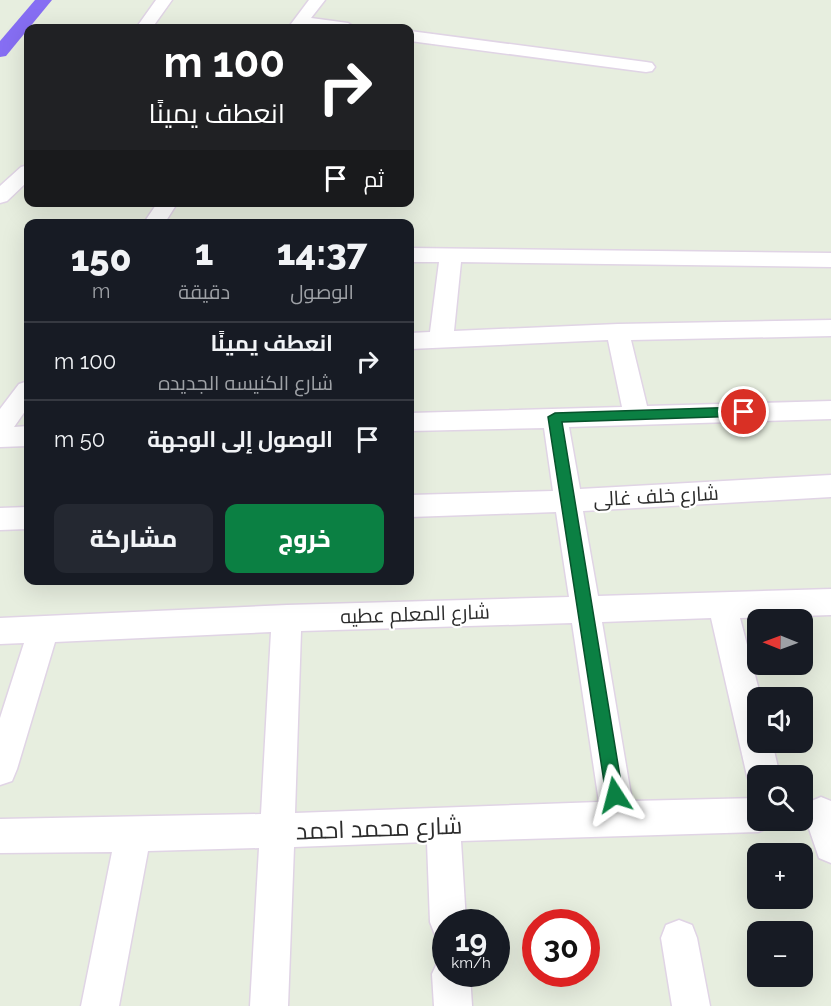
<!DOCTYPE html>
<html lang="ar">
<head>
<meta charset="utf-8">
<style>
  body { margin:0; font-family:Raleway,Cairo,sans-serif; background:#242831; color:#f1f3f6; direction:rtl; height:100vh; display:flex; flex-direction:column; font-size:22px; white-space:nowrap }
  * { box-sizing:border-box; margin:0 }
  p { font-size:20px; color:#9ea1a6 }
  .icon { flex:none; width:33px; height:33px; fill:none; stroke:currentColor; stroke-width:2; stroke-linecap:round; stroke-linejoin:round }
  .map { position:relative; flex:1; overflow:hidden; direction:ltr }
  .sheet { position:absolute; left:24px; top:219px; width:390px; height:366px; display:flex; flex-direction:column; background:#171b24; border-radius:12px; box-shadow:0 6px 24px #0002; direction:rtl }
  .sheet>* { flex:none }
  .hud { position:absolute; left:24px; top:24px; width:390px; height:183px; border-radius:12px; box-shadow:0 6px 24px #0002; direction:rtl; background:#202124; color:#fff; overflow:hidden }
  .needle { width:39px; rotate:271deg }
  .fabs { position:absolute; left:747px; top:609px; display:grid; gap:12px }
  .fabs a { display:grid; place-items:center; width:66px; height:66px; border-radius:12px; background:#171b24; box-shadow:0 6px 24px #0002; font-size:30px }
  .speed { position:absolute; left:432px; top:909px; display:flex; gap:12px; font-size:30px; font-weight:700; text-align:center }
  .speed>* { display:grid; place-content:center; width:78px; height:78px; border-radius:50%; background:#171b24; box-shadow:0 6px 24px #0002; line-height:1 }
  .speed small { font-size:15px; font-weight:400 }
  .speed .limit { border:9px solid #d22; background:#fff; color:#111 }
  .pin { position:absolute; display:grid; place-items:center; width:51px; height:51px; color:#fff; margin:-26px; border:3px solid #fff; border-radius:50%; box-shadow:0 2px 6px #0007 }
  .me { position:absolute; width:66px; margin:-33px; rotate:351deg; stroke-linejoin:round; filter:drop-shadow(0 0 4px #0008) }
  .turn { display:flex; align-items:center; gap:21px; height:126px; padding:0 30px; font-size:27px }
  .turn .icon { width:78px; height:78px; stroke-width:2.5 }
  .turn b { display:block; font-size:42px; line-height:51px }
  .then { display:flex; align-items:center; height:57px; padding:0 30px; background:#0003; gap:12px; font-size:22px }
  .eta { display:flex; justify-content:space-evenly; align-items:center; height:102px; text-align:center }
  .eta b { font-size:36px; font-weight:800; line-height:42px }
  .cta { display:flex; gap:12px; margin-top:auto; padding:12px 30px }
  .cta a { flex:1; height:69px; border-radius:12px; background:#0b8043; color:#fff; font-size:24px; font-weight:800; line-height:69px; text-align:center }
  .cta a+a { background:#242831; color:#f1f3f6 }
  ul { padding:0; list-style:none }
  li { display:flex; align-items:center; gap:18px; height:78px; padding:0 30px; border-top:2px solid #363941 }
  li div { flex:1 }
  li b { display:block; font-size:22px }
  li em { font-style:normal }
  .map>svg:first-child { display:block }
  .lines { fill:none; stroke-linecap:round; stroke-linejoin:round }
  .canal { fill:#866ef3; fill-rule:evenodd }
  .minor-casing { stroke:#e0d4e5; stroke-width:3 }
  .minor { fill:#fff; fill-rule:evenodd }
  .route { fill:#0b8043; stroke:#07532c; stroke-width:1.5 }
  .labels { text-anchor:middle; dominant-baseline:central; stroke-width:4.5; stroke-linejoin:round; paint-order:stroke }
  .street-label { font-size:20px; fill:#2c2c2c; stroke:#fff }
  .near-street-label { font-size:24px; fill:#2c2c2c; stroke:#fff }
</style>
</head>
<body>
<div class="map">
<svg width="831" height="1006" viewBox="0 0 831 1006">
  <rect width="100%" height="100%" fill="#e7eedf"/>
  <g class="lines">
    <path class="canal" d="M 35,0 L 52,0 L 6,56 L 0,57 L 0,41 Z"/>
    <defs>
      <path id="minor" d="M 156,0 L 172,0 L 152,28 L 136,28 Z
        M 309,0 L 325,0 L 311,18 L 348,23 L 356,28 L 288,28 Z
        M 410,31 L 646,62 L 652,63 L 655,67 L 652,71 L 646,72 L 410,41 Z
        M 28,165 L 28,181 L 7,201 L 0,203 L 0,186 L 21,167 Z
        M 158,202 L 178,202 L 164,224 L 143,224 Z
        M 410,248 L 831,253 L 831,267 L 461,262 L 454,331 L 618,324 L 831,320 L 831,336 L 631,340 L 647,406 L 831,401 L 831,419 L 569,427 L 580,489 L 831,475 L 831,497 L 583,511 L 598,596 L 831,589 L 831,615 L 740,618 L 761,698 L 758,698 L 758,742 L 772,742 L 780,776 L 758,776 L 758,790 L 752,788 L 747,776 L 711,618 L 602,622 L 632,801 L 758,798 L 758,820 L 773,820 L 770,827 L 758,832 L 461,841 L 466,922 L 446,922 L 446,939 L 435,935 L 430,922 L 427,842 L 294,847 L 288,1006 L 250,1006 L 259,848 L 148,851 L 119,1006 L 81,1006 L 112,852 L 0,853 L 0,819 L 261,814 L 271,632 L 55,642 L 17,769 L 12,781 L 0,785 L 0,718 L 24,643 L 0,644 L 0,618 L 287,605 L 569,597 L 556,512 L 410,517 L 410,495 L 553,491 L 544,428 L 410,431 L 410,413 L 622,407 L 608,340 L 410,349 L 410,333 L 430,332 L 439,262 L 410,262 ZM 572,623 L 599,802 L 295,813 L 301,631 Z
        M 28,381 L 28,407 L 14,427 L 28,426 L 28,446 L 0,447 L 0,409 L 19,384 Z
        M 28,507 L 28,529 L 0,530 L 0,508 Z
        M 821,797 L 831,801 L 831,863 L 819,858 L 804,814 L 809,802 Z
        M 679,920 L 692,925 L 697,938 L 710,1006 L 672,1006 L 661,938 L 666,925 Z
        M 446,957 L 446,974 L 470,974 L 472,1006 L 434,1006 L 432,974 L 438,961 Z"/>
    </defs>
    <use href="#minor" class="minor-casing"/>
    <use href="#minor" class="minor"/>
  </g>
  <path class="route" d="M 744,407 L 750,412 L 744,416 L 562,422 L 623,795 L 621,801 L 615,803 L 609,801 L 606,795 L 548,417 L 555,413 Z"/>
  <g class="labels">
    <g class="street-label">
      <text transform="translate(656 496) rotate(-3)">شارع خلف غالى</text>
      <text transform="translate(415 614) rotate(-2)">شارع المعلم عطيه</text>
    </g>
    <g class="near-street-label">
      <text transform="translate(379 828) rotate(-2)">شارع محمد احمد</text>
    </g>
  </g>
</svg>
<div class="fabs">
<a><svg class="needle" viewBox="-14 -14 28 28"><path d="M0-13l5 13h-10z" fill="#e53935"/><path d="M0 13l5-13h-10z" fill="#9ea1a6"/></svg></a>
<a><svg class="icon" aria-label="sound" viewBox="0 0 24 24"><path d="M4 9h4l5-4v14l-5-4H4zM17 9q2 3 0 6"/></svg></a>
<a><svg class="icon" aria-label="search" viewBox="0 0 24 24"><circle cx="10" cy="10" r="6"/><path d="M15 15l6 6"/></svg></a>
<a>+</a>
<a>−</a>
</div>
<div class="speed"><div>19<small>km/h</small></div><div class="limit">30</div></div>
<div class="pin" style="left:744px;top:412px;background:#d93025"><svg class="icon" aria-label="arrive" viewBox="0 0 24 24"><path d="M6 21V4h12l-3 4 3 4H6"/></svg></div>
<svg class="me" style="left:615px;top:795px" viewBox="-20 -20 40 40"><path d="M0-17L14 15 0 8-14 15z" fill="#0b8043" stroke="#fff" stroke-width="4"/></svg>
<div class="hud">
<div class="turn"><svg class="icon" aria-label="right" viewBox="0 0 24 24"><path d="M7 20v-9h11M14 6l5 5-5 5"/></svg><div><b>100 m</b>انعطف يمينًا</div></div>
<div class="then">ثم<svg class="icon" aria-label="arrive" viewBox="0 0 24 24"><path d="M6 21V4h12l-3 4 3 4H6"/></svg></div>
</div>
<section class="sheet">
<div class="eta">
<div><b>14:37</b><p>الوصول</p></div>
<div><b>1</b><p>دقيقة</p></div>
<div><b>150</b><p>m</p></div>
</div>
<ul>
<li><svg class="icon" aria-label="right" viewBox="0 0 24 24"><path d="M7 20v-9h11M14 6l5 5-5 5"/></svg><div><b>انعطف يمينًا</b><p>شارع الكنيسه الجديده</p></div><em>100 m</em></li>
<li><svg class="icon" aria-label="arrive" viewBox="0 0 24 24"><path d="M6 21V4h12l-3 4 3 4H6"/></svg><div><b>الوصول إلى الوجهة</b></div><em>50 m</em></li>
</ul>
<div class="cta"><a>خروج</a><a>مشاركة</a></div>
</section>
</div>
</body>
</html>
